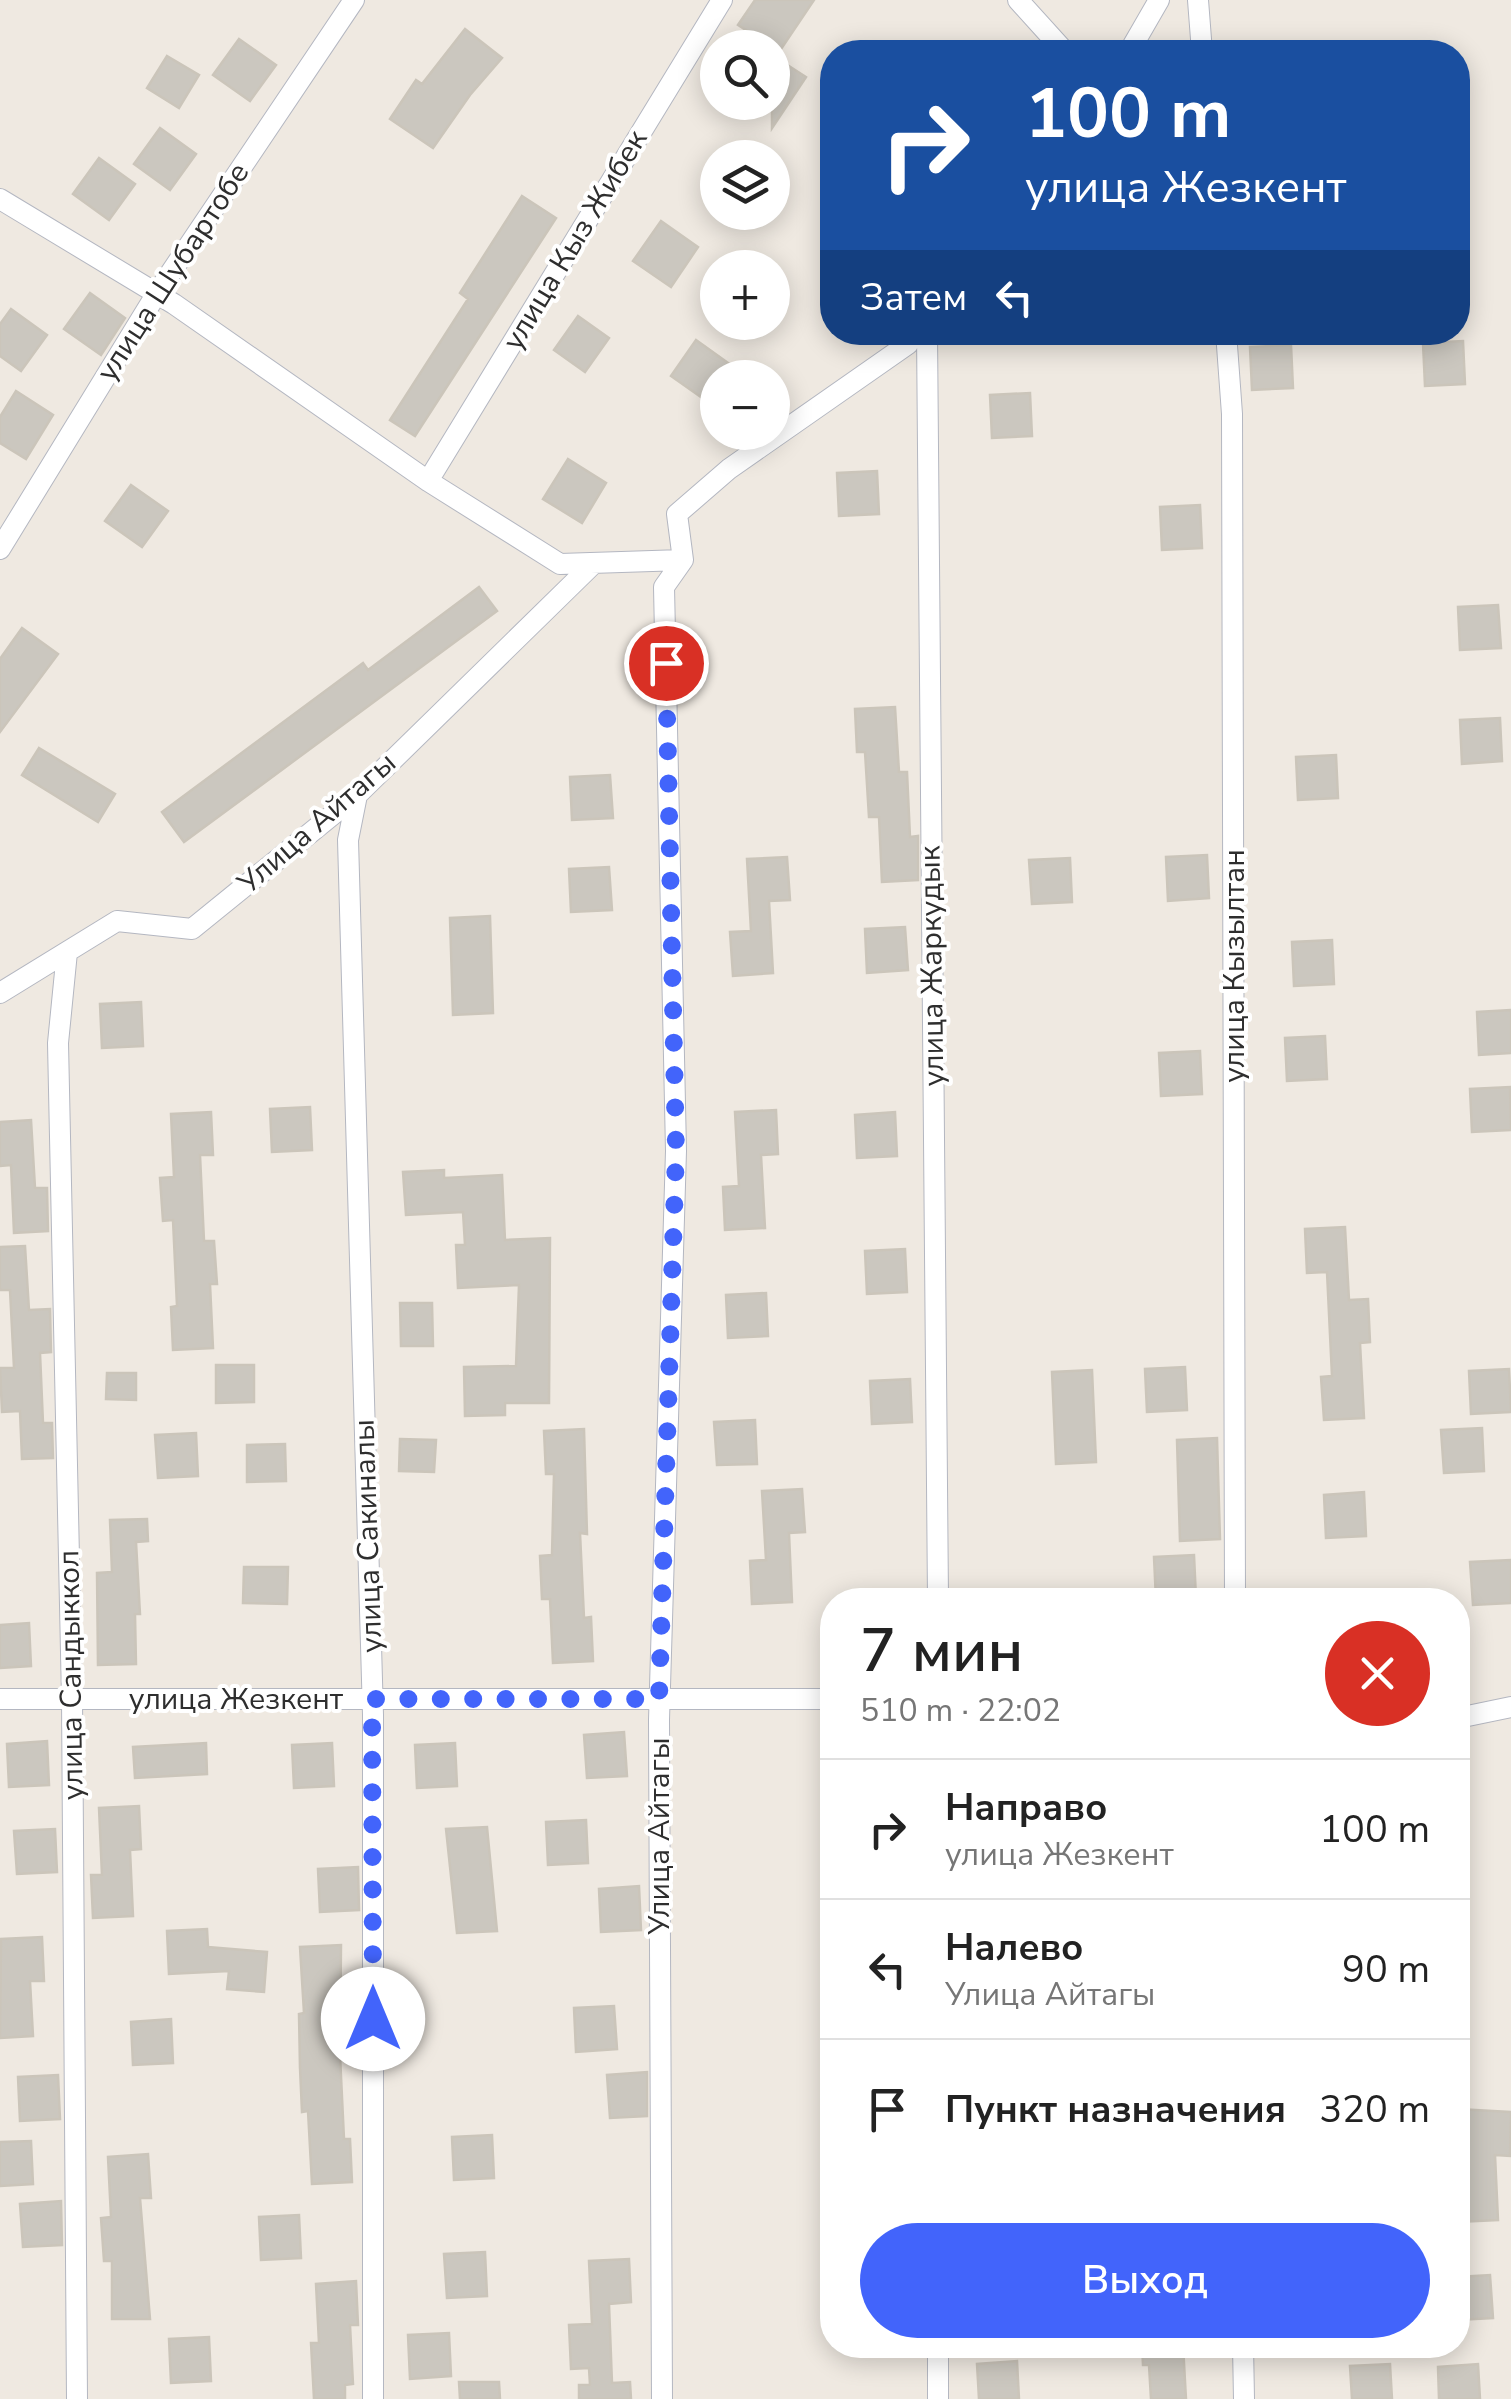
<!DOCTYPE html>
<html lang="ru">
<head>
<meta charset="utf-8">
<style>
  body { margin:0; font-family:"Nunito Sans",sans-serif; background:#f6f6f6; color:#222; height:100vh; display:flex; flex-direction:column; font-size:38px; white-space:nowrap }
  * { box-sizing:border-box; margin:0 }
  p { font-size:32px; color:#767676 }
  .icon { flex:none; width:55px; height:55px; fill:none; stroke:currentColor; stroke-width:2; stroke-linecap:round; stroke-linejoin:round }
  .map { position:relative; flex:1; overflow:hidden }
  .sheet { position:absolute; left:820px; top:1588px; width:650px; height:770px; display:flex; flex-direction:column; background:#fff; border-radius:40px; box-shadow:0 5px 25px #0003 }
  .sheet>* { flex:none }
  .banner { position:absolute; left:820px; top:40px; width:650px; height:305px; border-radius:40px; box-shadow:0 5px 25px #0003; background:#1a4fa0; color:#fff; overflow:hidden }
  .controls { position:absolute; left:700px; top:30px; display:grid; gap:20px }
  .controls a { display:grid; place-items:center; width:90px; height:90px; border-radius:50%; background:#fff; box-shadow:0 5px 25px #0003; font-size:50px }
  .pin { position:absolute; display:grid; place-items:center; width:85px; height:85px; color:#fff; margin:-42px; border:5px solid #fff; border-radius:50%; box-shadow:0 2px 10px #0007 }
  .me { position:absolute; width:110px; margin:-55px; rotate:0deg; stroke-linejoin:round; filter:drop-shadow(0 0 8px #0008) }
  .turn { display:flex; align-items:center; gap:35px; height:210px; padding:0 40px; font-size:45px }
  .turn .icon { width:130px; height:130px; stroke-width:2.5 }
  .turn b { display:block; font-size:70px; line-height:85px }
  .then { display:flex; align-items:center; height:95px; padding:0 40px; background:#0003; gap:20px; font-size:38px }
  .round { display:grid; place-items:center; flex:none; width:105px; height:105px; border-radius:52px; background:#f6f6f6 }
  .overview { display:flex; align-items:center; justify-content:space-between; height:170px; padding:0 40px }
  h1 { font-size:60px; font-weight:600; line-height:75px }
  .action { display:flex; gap:20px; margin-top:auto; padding:20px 40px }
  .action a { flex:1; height:115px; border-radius:60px; background:#4264fb; color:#fff; font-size:40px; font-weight:600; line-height:115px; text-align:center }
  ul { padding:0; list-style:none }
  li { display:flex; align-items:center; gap:30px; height:140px; padding:0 40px; border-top:2px solid #e0e0e0 }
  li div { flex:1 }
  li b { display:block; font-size:38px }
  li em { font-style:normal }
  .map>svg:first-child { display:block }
  .building { fill:#cbc7bf; stroke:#cbc5ba; stroke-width:2.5 }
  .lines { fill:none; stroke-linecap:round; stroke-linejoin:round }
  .street-casing { stroke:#b4b7c1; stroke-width:22 }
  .street { stroke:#fff; stroke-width:20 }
  .route { stroke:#4264fb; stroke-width:18; stroke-dasharray:0 32.4 }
  .labels { text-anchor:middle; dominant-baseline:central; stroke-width:8; stroke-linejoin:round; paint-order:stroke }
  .street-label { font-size:30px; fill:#2e2e2e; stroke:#fff }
</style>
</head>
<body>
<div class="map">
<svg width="1511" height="2399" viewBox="0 0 1511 2399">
  <rect width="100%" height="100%" fill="#efe9e1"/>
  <path class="building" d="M 755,0 L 814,0 L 779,52 L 738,25 Z
    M 465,29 L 502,58 L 470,95 L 433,148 L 390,119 L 416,80 L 422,84 Z
    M 239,39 L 276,65 L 250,101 L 213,75 Z
    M 772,55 L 806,77 L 772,128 Z
    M 167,56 L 199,75 L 179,108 L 147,88 Z
    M 160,128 L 196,154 L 170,190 L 134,164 Z
    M 99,158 L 135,184 L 109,220 L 73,194 Z
    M 522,196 L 556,218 L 415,436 L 390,420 L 468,299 L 460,293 Z
    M 661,221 L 698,247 L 671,287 L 633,261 Z
    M 90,293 L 125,318 L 101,355 L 64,329 Z
    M 11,309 L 47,335 L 21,371 L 0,356 L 0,324 Z
    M 578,316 L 609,338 L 585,372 L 554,350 Z
    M 696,340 L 749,378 L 718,378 L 718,409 L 671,376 Z
    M 1463,341 L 1465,384 L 1425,386 L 1423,343 Z
    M 1291,345 L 1293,388 L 1252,390 L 1250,347 Z
    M 16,391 L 53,415 L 26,459 L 0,443 L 0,417 Z
    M 1030,393 L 1032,436 L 992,438 L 990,395 Z
    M 568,459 L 606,483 L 582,523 L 543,499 Z
    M 877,471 L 879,514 L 839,516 L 837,473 Z
    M 131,485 L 168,511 L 142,547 L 105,521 Z
    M 1200,505 L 1202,548 L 1162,550 L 1160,507 Z
    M 479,587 L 497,611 L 184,842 L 162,812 L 363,663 L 368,670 Z
    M 1498,605 L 1501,648 L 1460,650 L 1458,607 Z
    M 22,628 L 58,654 L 0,732 L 0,659 Z
    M 895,707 L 899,772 L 907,772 L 910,837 L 918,836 L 918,880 L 882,882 L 879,817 L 869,817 L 865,752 L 857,752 L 855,709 Z
    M 1500,718 L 1502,761 L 1462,764 L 1460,720 Z
    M 39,748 L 115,794 L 98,822 L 22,775 Z
    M 1336,755 L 1338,798 L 1298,800 L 1296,757 Z
    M 610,775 L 613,818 L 572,820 L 570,777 Z
    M 1207,855 L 1209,898 L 1168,901 L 1166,857 Z
    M 787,857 L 790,900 L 769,901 L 773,973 L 733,976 L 730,932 L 751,931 L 747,859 Z
    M 1070,858 L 1072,902 L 1032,904 L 1029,860 Z
    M 609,867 L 612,910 L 571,912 L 569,869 Z
    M 490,916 L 493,1013 L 453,1015 L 450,918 Z
    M 905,927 L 908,970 L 867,973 L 865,929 Z
    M 1332,940 L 1334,984 L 1294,986 L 1292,942 Z
    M 141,1002 L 143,1046 L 102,1048 L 100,1004 Z
    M 1511,1010 L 1511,1053 L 1479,1055 L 1477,1012 Z
    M 1325,1036 L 1327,1079 L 1287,1081 L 1285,1038 Z
    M 1200,1051 L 1202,1094 L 1161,1096 L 1159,1053 Z
    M 1510,1087 L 1511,1130 L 1472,1132 L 1470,1089 Z
    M 310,1107 L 312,1150 L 272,1152 L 270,1109 Z
    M 776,1110 L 778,1154 L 761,1155 L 765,1228 L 725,1230 L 723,1187 L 739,1186 L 735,1112 Z
    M 211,1112 L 213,1155 L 200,1155 L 204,1241 L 214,1241 L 217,1284 L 210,1284 L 213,1348 L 173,1350 L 171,1307 L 177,1306 L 173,1220 L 163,1221 L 160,1178 L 174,1177 L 171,1114 Z
    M 895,1112 L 897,1156 L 857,1158 L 855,1115 Z
    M 31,1120 L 35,1188 L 47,1188 L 48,1231 L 14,1233 L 11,1165 L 0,1166 L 0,1122 Z
    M 444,1170 L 444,1178 L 502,1175 L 505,1240 L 550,1238 L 549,1403 L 505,1403 L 505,1415 L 465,1416 L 464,1367 L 516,1366 L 519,1285 L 458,1288 L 456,1245 L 465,1245 L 463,1212 L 406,1215 L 403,1172 Z
    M 1345,1227 L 1349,1300 L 1368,1299 L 1370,1342 L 1360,1343 L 1364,1418 L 1324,1420 L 1321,1377 L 1332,1376 L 1327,1272 L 1307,1273 L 1305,1229 Z
    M 25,1246 L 29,1310 L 50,1309 L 51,1352 L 40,1353 L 43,1423 L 52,1423 L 53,1458 L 22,1459 L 20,1411 L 2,1412 L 0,1368 L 14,1368 L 10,1290 L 0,1290 L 0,1247 Z
    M 905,1249 L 907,1292 L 867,1294 L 865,1251 Z
    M 766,1293 L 768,1336 L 728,1338 L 726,1295 Z
    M 400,1303 L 432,1303 L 433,1346 L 401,1346 Z
    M 216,1365 L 254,1365 L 254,1402 L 216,1403 Z
    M 1185,1367 L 1187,1410 L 1147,1412 L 1145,1369 Z
    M 1509,1369 L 1511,1412 L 1471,1414 L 1469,1371 Z
    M 1092,1370 L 1096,1462 L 1056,1464 L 1052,1372 Z
    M 107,1373 L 136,1373 L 136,1400 L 106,1399 Z
    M 910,1379 L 912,1422 L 872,1424 L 870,1381 Z
    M 755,1420 L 757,1464 L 717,1465 L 714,1422 Z
    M 1482,1428 L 1484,1471 L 1444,1473 L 1441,1430 Z
    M 584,1429 L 587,1534 L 580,1533 L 584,1618 L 591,1617 L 593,1661 L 553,1663 L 550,1599 L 542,1599 L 540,1556 L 552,1555 L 554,1474 L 546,1474 L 544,1431 Z
    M 196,1433 L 198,1476 L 158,1478 L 155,1435 Z
    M 1217,1438 L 1220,1539 L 1180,1541 L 1177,1440 Z
    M 400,1439 L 436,1440 L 434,1472 L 399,1471 Z
    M 285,1444 L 286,1481 L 247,1482 L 247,1445 Z
    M 802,1489 L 805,1532 L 789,1533 L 792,1602 L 752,1604 L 750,1561 L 766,1560 L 762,1491 Z
    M 1364,1492 L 1366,1536 L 1326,1538 L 1324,1495 Z
    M 147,1519 L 148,1541 L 136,1542 L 140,1614 L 135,1614 L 136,1664 L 98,1665 L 97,1573 L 112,1572 L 110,1520 Z
    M 1194,1555 L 1196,1598 L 1156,1600 L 1154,1557 Z
    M 1511,1560 L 1511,1603 L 1473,1605 L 1470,1562 Z
    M 244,1567 L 288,1567 L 287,1604 L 243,1603 Z
    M 29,1623 L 31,1666 L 0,1668 L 0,1625 Z
    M 624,1732 L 627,1776 L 587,1778 L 584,1735 Z
    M 47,1741 L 49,1785 L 9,1787 L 7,1744 Z
    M 206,1743 L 207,1774 L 135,1778 L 133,1747 Z
    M 332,1743 L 334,1786 L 294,1788 L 292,1745 Z
    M 455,1743 L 457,1786 L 417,1788 L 415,1745 Z
    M 139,1806 L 141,1849 L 130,1850 L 133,1916 L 93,1918 L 91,1875 L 102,1875 L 99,1808 Z
    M 586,1820 L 588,1863 L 548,1865 L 546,1822 Z
    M 487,1827 L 497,1931 L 457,1933 L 446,1829 Z
    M 55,1829 L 57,1872 L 17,1874 L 14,1831 Z
    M 358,1867 L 359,1910 L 320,1912 L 318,1869 Z
    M 639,1886 L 641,1930 L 601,1932 L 599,1889 Z
    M 207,1929 L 208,1947 L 267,1952 L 264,1992 L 227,1989 L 229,1971 L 169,1974 L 167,1931 Z
    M 42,1937 L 44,1981 L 30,1981 L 33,2036 L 0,2038 L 1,1939 Z
    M 341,1945 L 340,2055 L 344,2139 L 350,2139 L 352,2182 L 312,2184 L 308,2111 L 302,2112 L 300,2068 L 299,2014 L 304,2013 L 300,1947 Z
    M 614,2006 L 617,2049 L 576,2052 L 574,2008 Z
    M 171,2019 L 173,2063 L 133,2065 L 131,2022 Z
    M 647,2072 L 647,2116 L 610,2118 L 607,2075 Z
    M 58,2075 L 60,2119 L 20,2121 L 18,2077 Z
    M 1458,2109 L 1511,2112 L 1510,2156 L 1495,2155 L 1498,2220 L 1458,2222 Z
    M 492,2135 L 494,2178 L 454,2180 L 452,2137 Z
    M 31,2141 L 33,2184 L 0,2186 L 0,2142 Z
    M 148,2154 L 151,2198 L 140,2198 L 150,2319 L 112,2319 L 112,2261 L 104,2261 L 101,2218 L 111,2217 L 108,2157 Z
    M 61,2201 L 62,2245 L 23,2247 L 20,2204 Z
    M 299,2215 L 301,2258 L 261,2260 L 259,2217 Z
    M 485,2252 L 487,2296 L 447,2298 L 444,2254 Z
    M 629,2259 L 631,2302 L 609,2304 L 612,2383 L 630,2382 L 631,2399 L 579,2399 L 579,2385 L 590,2385 L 589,2368 L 571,2369 L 569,2325 L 592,2324 L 589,2261 Z
    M 1490,2275 L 1493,2318 L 1458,2320 L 1458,2277 Z
    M 356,2281 L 358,2325 L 350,2325 L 353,2384 L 345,2385 L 345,2399 L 314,2399 L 311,2343 L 319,2343 L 316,2284 Z
    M 449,2333 L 451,2376 L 410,2379 L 408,2335 Z
    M 209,2337 L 211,2381 L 171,2383 L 169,2339 Z
    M 1142,2345 L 1183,2345 L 1186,2399 L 1151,2399 L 1149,2365 L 1143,2365 Z
    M 1017,2361 L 1019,2399 L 979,2399 L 977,2364 Z
    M 1390,2364 L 1392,2399 L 1352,2399 L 1350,2366 Z
    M 1478,2364 L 1480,2399 L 1439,2399 L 1438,2367 Z
    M 459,2382 L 499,2382 L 500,2399 L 460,2399 Z"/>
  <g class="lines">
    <defs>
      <path id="street" d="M 1018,0 L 1065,52
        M 1198,0 L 1202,52
        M 1129,52 L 1159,0
        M 0,199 L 174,304 L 428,481 L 560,564 L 683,560 L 677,514 L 729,469 L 908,344 L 912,332
        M 927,332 L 938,1600
        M 1226,332 L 1232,414 L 1235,1600
        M 428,481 L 722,0
        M 0,549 L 157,293 L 354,0
        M 357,795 L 348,840 L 373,1715 L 373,2399
        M 67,952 L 58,1043 L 72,1699 L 77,2399
        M 0,993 L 117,921 L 192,929 L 357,795 L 591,566
        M 0,1699 L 832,1699
        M 1458,1718 L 1511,1707
        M 1243,2345 L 1244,2399
        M 662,2399 L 659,1720 L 676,1151 L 664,587 L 683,560
        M 938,2399 L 938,2345"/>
    </defs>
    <use href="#street" class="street-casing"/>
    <use href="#street" class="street"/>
  </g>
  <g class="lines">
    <path class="route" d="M 373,2019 L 372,1699 L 659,1699 L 676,1151 L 666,663"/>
  </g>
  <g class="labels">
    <g class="street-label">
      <text transform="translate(575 240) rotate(-59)">улица Кыз Жибек</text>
      <text transform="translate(173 272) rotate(-57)">улица Шубартобе</text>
      <text transform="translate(317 823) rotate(-41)">Улица Айтагы</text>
      <text transform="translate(932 966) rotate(-91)">улица Жаркудык</text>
      <text transform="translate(1234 966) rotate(-90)">улица Кызылтан</text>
      <text transform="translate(368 1536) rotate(-92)">улица Сакиналы</text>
      <text transform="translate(71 1675) rotate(-91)">улица Сандыккол</text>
      <text x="236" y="1699">улица Жезкент</text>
      <text transform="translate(659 1836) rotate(-90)">Улица Айтагы</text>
    </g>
  </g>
</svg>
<div class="controls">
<a><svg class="icon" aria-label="search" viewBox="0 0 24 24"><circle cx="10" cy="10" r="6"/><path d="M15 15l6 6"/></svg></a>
<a><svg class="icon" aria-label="layers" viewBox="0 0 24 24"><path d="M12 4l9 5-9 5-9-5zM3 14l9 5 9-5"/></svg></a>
<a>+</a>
<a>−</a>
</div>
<div class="pin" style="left:666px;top:663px;background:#d93025"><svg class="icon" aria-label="arrive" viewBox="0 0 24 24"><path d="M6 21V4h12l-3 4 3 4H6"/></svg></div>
<svg class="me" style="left:373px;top:2019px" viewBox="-20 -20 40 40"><circle r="19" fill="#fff"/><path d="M0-13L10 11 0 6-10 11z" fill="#4264fb"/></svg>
<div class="banner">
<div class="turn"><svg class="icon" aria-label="right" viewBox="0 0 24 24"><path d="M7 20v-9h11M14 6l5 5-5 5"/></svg><div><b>100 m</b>улица Жезкент</div></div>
<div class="then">Затем<svg class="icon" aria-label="left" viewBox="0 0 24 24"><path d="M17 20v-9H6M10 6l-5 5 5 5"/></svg></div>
</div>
<section class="sheet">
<div class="overview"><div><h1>7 мин</h1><p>510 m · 22:02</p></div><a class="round" style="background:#d93025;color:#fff"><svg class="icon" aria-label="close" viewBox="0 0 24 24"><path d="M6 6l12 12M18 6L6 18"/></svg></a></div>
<ul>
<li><svg class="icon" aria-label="right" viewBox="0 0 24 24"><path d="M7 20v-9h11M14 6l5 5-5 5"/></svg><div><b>Направо</b><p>улица Жезкент</p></div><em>100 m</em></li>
<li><svg class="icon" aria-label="left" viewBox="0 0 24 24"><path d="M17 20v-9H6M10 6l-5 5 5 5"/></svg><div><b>Налево</b><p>Улица Айтагы</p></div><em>90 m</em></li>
<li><svg class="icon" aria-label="arrive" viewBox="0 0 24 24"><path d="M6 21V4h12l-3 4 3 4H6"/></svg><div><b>Пункт назначения</b></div><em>320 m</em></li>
</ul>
<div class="action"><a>Выход</a></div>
</section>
</div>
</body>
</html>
